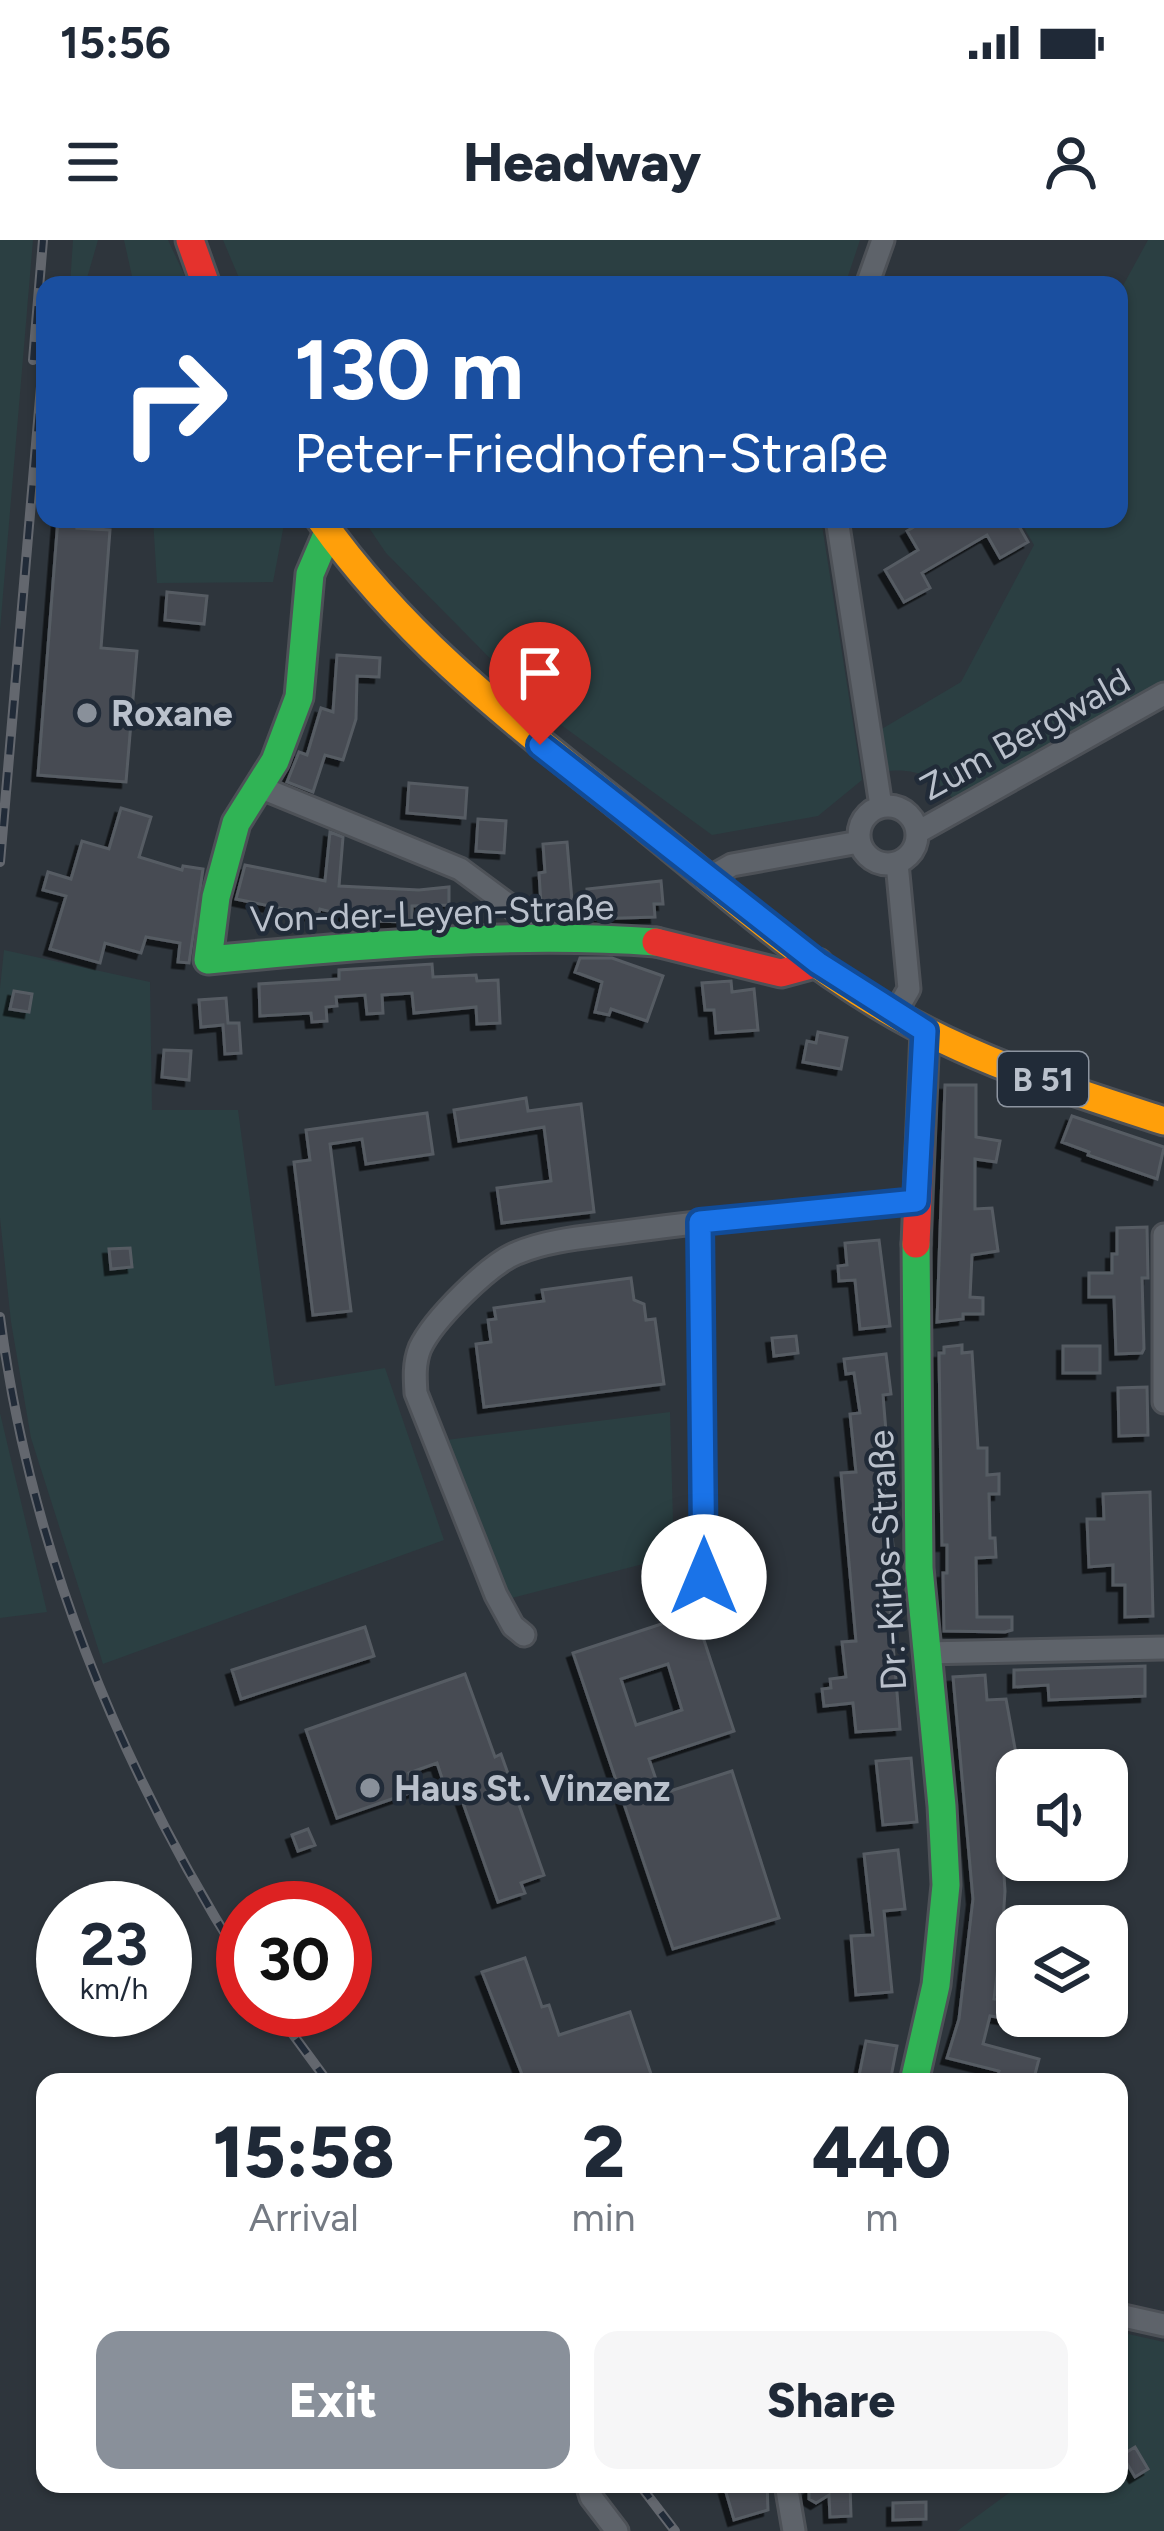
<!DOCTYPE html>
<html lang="en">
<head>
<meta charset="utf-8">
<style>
  body { margin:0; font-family:Figtree,sans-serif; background:#f6f6f7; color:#1f2937; height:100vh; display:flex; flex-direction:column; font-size:45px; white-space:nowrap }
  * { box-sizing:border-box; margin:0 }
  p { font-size:39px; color:#747a83 }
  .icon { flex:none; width:66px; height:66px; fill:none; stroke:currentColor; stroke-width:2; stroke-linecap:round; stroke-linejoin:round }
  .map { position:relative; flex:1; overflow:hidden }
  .panel { position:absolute; left:36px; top:1833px; width:1092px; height:420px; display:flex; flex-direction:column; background:#fff; border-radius:24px; box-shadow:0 3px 9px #0004 }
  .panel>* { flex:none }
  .guide { position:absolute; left:36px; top:36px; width:1092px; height:252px; border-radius:24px; box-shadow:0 3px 9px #0004; background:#1a4fa0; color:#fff; overflow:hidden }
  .tools { position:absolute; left:996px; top:1509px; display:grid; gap:24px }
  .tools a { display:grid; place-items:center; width:132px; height:132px; border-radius:24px; background:#fff; box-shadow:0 3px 9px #0004; font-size:60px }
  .speed { position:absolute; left:36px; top:1641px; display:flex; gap:24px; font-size:60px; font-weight:700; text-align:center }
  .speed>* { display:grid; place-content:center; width:156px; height:156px; border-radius:50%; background:#fff; box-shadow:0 3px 9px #0004; line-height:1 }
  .speed small { font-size:30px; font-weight:400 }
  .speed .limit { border:18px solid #d22; background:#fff; color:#111 }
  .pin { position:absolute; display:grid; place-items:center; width:102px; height:102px; color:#fff; margin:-123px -51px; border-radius:50% 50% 50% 0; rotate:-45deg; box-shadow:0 0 12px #0007 }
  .pin .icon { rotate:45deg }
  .me { position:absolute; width:132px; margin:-66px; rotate:0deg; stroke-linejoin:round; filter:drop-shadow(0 0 9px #0008) }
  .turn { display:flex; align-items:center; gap:42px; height:252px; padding:0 60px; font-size:54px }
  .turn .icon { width:156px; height:156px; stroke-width:2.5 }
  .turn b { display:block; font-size:84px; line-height:102px }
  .eta { display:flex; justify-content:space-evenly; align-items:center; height:204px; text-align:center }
  .eta b { font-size:72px; font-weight:800; line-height:84px }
  .action { display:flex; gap:24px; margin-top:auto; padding:24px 60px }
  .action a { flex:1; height:138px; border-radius:24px; background:#89909a; color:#fff; font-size:48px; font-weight:800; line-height:138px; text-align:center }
  .action a+a { background:#f6f6f7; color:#1f2937 }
  .status { display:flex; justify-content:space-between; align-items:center; height:84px; padding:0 60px; background:#fff; direction:ltr }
  .status svg { height:33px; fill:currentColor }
  header { display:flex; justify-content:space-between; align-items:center; height:156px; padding:0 60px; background:#fff; font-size:54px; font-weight:800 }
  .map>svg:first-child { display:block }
  .green { fill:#2b3f42 }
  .building { fill:#464c52; stroke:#575c64; stroke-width:3; fill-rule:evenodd; filter:url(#shadow) }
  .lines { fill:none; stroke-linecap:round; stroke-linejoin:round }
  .street-casing { stroke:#4d5157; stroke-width:27 }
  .fast-casing { stroke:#4d5157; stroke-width:33 }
  .slow-casing { stroke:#4d5157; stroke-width:33 }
  .jam-casing { stroke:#4d5157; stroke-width:33 }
  .street { stroke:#5e636a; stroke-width:21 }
  .fast { stroke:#30b455; stroke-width:27 }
  .slow { stroke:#ff9f0a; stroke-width:27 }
  .jam { stroke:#e5322d; stroke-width:27 }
  .rail-casing { stroke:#63676e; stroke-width:10 }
  .rail { stroke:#212b38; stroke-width:6; stroke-dasharray:18; stroke-linecap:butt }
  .route-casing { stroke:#114b97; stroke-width:30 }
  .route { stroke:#1a73e8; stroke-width:21 }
  .poi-dot { fill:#89909a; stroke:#212b38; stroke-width:4.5 }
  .labels { text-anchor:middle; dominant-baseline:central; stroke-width:9; stroke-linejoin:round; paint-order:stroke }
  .shield { fill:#212b38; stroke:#8c94a0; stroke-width:3 }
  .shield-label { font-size:33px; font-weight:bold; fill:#bac1cc }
  .poi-label { font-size:36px; font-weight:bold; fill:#bac1cc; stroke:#212b38; text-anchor:start }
  .street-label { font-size:36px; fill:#bac1cc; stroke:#212b38 }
</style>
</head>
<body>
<div class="status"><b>15:56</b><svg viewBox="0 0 49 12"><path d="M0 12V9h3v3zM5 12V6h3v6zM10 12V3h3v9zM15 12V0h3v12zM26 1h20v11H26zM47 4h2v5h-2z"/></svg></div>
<header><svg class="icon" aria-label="menu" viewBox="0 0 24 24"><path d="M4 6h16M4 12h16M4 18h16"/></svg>Headway<svg class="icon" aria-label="person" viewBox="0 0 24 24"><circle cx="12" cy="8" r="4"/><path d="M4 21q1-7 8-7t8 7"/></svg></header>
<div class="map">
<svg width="1164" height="2291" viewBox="0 0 1164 2291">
  <defs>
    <filter id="shadow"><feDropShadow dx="-5.5" dy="5.5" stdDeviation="0" flood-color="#0009"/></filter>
  </defs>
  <rect width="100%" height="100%" fill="#2e353c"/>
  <path class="green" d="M 0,0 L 33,0 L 0,390 Z
    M 73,0 L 98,0 L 85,45 L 70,45 Z
    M 124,0 L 168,0 L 189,45 L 134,45 Z
    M 223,0 L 860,0 L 845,45 L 242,45 Z
    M 1148,0 L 1164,0 L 1164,447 L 957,565 C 940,537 917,528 885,531 L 880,490 L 961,442 L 1034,305 L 1019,279 L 1119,279 L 1119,53 Z
    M 153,279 L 285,279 L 273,342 L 157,343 Z
    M 363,279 L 821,279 L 862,540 L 818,576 L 712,595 L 542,471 L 386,313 Z
    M 4,710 L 150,742 L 152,870 L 238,870 L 275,1146 L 385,1128 L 444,1300 L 103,1424 L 31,1198 L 11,1082 L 0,978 L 0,748 Z
    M 670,1172 L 674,1316 L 508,1359 L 446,1200 Z
    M 0,1173 L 47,1372 L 0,1378 Z
    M 1119,2092 L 1164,2102 L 1164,2291 L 957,2291 L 1021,2244 L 1119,2244 L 1119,2173 L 1123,2170 L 1119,2157 Z"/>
  <path class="building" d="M 58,279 L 78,279 L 77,288 L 110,290 L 101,408 L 137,411 L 126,542 L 38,535 Z
    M 927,279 L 1015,279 L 1028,302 L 1000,318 L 987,295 L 922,333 L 930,348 L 904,362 L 885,330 L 918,310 L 907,291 Z
    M 167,352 L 207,356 L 204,384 L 165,380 Z
    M 337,415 L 380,418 L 379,437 L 357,436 L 356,479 L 343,520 L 325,515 L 313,552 L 287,542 L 299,512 L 307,515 L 321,468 L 333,472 Z
    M 409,543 L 467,548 L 465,578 L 407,573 Z
    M 121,568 L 151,577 L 139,617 L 182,630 L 183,626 L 203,629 L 189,723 L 178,722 L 180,703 L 146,697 L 141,713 L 105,703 L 100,723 L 50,709 L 66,656 L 43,650 L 48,632 L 71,639 L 82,601 L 109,609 Z
    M 478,579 L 506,581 L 504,613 L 476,611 Z
    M 330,592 L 343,597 L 339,646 L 419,650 L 449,647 L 449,665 L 412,666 L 412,682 L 366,681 L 320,669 L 318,676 L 236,659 L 245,625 L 325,641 Z
    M 567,602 L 572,661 L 541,664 L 539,633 L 545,632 L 543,604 Z
    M 661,641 L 663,664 L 654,664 L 655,677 L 589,679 L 587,649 Z
    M 580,718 L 612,718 L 663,736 L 647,781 L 611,769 L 609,775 L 595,772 L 602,742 L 575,732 Z
    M 432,724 L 433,737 L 476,735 L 477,741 L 498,740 L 500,783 L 477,784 L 476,767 L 414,773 L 412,753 L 382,755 L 383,773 L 367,774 L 365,755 L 336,757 L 337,766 L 326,767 L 327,781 L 312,782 L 311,773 L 260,776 L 259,744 L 339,739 L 339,730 Z
    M 731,741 L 732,752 L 754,749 L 758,790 L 716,793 L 714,770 L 705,770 L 702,743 Z
    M 14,751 L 32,754 L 29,772 L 10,769 Z
    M 226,758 L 228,783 L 239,783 L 241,813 L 225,814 L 223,785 L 201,787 L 199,760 Z
    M 818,792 L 847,798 L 841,829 L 803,822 L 807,801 L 816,803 Z
    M 164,810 L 191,811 L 189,840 L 162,837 Z
    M 945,845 L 976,845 L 976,897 L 1000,901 L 996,922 L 975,919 L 975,969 L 992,968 L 998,1011 L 972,1015 L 970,1057 L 983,1058 L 983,1074 L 963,1074 L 963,1079 L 937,1082 Z
    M 526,858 L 528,871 L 581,864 L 594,972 L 502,983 L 497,948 L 551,941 L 544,887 L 459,901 L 454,870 Z
    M 427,873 L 433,914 L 366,924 L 362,899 L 330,904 L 351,1071 L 313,1075 L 294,922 L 310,920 L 306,890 Z
    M 1072,876 L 1164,907 L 1157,939 L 1088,915 L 1089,912 L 1062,902 Z
    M 1147,987 L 1148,1038 L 1142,1038 L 1144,1109 L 1142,1113 L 1116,1114 L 1114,1057 L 1089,1057 L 1089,1033 L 1112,1033 L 1112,1014 L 1117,1014 L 1117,988 Z
    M 879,1000 L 890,1086 L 860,1089 L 855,1040 L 839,1041 L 838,1026 L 847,1025 L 845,1003 Z
    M 130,1008 L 132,1027 L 111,1029 L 109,1009 Z
    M 631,1038 L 634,1060 L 644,1064 L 646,1080 L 655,1079 L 664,1144 L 484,1167 L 476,1104 L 491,1102 L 488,1080 L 496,1079 L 494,1068 L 544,1061 L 542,1050 Z
    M 796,1096 L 798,1113 L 774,1116 L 772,1098 Z
    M 962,1105 L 962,1113 L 972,1112 L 978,1208 L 987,1208 L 987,1235 L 999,1234 L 999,1254 L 989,1254 L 990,1298 L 995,1298 L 996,1317 L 976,1318 L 977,1377 L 1012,1377 L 1012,1390 L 1005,1392 L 944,1391 L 943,1333 L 947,1333 L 947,1305 L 942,1305 L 939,1113 L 944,1113 L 944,1107 Z
    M 1063,1106 L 1100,1106 L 1100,1133 L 1063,1133 Z
    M 886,1114 L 891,1154 L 883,1155 L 887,1204 L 882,1204 L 888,1295 L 892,1295 L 894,1318 L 886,1319 L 900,1489 L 856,1492 L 853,1463 L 824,1466 L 822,1449 L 831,1448 L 830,1439 L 846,1437 L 842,1402 L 856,1401 L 841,1233 L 856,1232 L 850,1174 L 860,1173 L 854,1133 L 846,1134 L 844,1119 Z
    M 1147,1147 L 1148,1195 L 1119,1196 L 1118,1148 Z
    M 1150,1252 L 1153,1376 L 1125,1377 L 1125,1345 L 1113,1345 L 1113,1325 L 1089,1327 L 1087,1279 L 1104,1279 L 1103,1254 Z
    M 695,1373 L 734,1491 L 649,1519 L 661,1554 L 732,1531 L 779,1678 L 673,1709 L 573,1413 ZM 668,1424 L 682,1470 L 636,1485 L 621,1439 Z
    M 365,1387 L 374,1416 L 241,1459 L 232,1430 Z
    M 1145,1426 L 1145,1456 L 1049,1460 L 1048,1445 L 1014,1447 L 1014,1430 Z
    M 465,1434 L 495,1517 L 501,1514 L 544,1635 L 521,1643 L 525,1653 L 498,1662 L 457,1546 L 446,1550 L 437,1523 L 409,1533 L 415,1551 L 337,1578 L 306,1490 Z
    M 985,1435 L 987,1460 L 1006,1459 L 1016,1514 L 1030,1513 L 1031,1530 L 1017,1530 L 1017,1537 L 997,1538 L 999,1574 L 1017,1573 L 1017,1604 L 1002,1605 L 1005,1651 L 1001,1713 L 1017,1714 L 1017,1729 L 998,1727 L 994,1759 L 1017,1762 L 1017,1780 L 990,1776 L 983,1804 L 1039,1819 L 1033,1842 L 996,1842 L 999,1831 L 947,1818 L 959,1779 L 973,1659 L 953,1437 Z
    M 911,1518 L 917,1582 L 883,1585 L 876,1521 Z
    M 308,1589 L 315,1605 L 298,1611 L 292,1595 Z
    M 898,1610 L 905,1669 L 884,1671 L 892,1752 L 856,1755 L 851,1696 L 873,1695 L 864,1614 Z
    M 525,1718 L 542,1767 L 549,1765 L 559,1795 L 630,1772 L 652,1837 L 635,1842 L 525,1842 L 482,1732 Z
    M 866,1801 L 897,1806 L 890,1842 L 859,1836 Z
    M 1135,2207 L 1148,2229 L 1135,2237 L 1122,2215 Z
    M 743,2244 L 767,2244 L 768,2270 L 734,2280 L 725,2249 Z
    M 819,2244 L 850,2244 L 851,2276 L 830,2277 L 829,2255 L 816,2263 L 809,2259 L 809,2250 Z
    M 926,2262 L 926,2279 L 893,2280 L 893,2263 Z"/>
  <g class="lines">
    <defs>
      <path id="street" d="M 867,45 L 883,0
        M 837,279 L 881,566
        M 262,548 L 460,629 L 556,700
        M859 595a29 29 0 1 1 58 0a29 29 0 1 1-58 0Z
        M 918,592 L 1164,454
        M 709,638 L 732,625 L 859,602
        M 895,773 L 909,749 L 897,623
        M 700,982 L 704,1338
        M 1164,995 L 1164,1162
        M 524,1395 L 513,1386 L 496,1355 L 416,1153 C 415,1138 414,1123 420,1108 C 433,1080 489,1024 517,1013 C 550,999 589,997 624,992 C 721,978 819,971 916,961
        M 925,1413 L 1164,1408
        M 1119,2075 L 1164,2085
        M 587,2244 L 591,2257 L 617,2291
        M 786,2244 L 794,2291"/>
      <path id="fast" d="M 328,292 L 310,334 L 299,457 L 275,521 L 236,583 L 216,657 L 208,720 C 353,706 511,691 656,702
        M 914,1842 L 936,1745 L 946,1645 L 942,1566 L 919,1328 L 916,1004"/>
      <path id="slow" d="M 320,279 C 403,396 504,474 616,563 C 704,633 787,711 884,768 C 971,820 1068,850 1164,881"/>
      <path id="jam" d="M 190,0 L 206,45
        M 656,702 L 781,733 L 818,723
        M 916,1004 L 925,791"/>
    </defs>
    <use href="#street" class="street-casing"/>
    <use href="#fast" class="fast-casing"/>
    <use href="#slow" class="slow-casing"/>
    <use href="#jam" class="jam-casing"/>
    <use href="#street" class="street"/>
    <use href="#fast" class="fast"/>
    <use href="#slow" class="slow"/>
    <use href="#jam" class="jam"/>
    <defs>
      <path id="rail" d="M 33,120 L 43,0
        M 0,622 L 45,100
        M 0,1077 C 30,1309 119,1526 243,1723
        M 275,1770 L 328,1842
        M 639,2244 L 675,2291"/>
    </defs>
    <use href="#rail" class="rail-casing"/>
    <use href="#rail" class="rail"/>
  </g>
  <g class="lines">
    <defs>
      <path id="route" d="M 540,505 L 818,723 L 925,791 L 916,961 L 700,982 L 704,1337"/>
    </defs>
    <use href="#route" class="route-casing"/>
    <use href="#route" class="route"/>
  </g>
  <g class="poi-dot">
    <circle cx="87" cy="473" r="12"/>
    <circle cx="370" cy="1548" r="12"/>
  </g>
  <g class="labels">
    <rect class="shield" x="998" y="812" width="90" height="54" rx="9"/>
    <g class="shield-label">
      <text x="1043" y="839">B 51</text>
    </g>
    <g class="poi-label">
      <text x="111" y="473">Roxane</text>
      <text x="394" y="1548">Haus St. Vinzenz</text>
    </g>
    <g class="street-label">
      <text transform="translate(1025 494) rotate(-29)">Zum Bergwald</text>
      <text transform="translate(432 673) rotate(-2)">Von-der-Leyen-Straße</text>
      <text transform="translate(887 1320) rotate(-93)">Dr.-Kirbs-Straße</text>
    </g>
  </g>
</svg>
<div class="tools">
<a><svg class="icon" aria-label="sound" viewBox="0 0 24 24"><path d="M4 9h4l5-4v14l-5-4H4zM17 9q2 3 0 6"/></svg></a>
<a><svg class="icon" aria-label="layers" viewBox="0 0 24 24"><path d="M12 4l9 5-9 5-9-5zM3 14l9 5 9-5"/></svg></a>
</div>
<div class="speed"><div>23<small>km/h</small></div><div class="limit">30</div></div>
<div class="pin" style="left:540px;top:505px;background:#d93025"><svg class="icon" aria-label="arrive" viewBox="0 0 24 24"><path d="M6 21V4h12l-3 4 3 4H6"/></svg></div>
<svg class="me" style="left:704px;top:1337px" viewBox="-20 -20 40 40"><circle r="19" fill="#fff"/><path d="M0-13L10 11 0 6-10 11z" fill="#1a73e8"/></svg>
<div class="guide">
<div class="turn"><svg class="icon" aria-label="right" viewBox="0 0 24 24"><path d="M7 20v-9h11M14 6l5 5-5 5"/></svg><div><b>130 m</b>Peter-Friedhofen-Straße</div></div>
</div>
<section class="panel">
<div class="eta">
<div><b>15:58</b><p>Arrival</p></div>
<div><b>2</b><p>min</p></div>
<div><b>440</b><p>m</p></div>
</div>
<div class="action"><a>Exit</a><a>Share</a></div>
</section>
</div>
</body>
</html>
